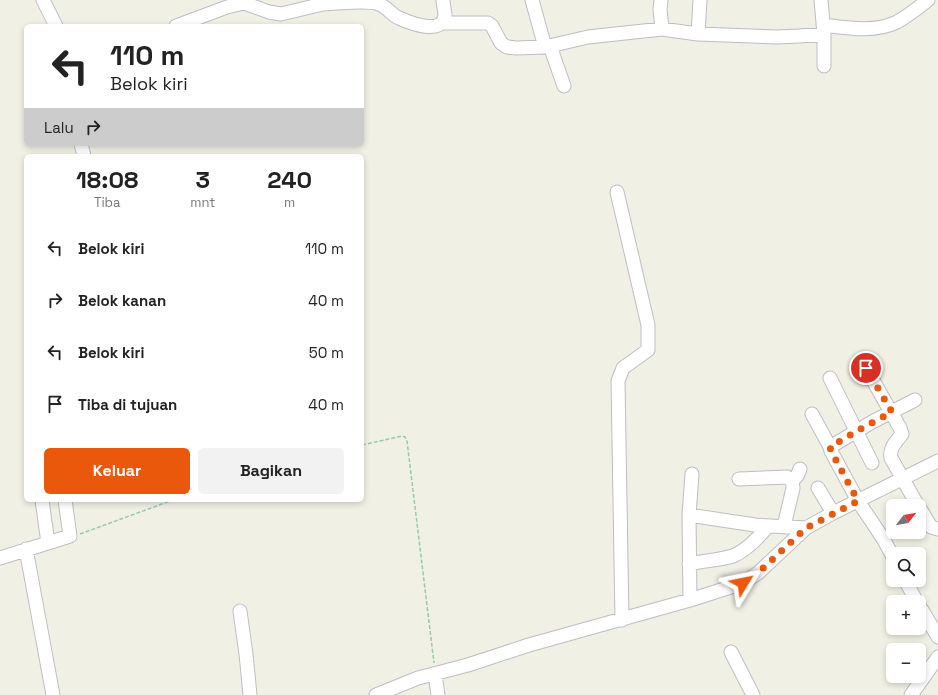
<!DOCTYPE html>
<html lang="id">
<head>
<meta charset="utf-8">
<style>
  body { margin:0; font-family:"Space Grotesk",sans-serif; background:#f2f2f2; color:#222; height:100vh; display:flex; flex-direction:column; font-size:15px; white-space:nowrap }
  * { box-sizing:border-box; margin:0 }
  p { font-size:13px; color:#767676 }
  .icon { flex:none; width:22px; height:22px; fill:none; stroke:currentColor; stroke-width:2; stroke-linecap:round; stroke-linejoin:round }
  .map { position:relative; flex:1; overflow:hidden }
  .sheet { position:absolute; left:24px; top:154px; width:340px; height:348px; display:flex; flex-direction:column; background:#fff; border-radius:6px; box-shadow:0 2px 6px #0003 }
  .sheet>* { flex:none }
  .hud { position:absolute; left:24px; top:24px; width:340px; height:122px; border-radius:6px; box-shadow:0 2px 6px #0003; background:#fff; color:#222; overflow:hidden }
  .needle { width:26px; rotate:59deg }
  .tools { position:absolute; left:886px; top:499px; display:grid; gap:8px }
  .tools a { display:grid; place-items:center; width:40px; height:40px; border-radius:6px; background:#fff; box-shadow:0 2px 6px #0003; font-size:20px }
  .pin { position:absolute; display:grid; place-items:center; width:34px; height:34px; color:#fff; margin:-17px; border:2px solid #fff; border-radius:50%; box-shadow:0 1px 4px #0007 }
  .me { position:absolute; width:44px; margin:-22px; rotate:55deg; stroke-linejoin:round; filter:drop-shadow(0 0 3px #0008) }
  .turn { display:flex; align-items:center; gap:14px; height:84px; padding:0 20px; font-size:18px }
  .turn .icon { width:52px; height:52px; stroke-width:2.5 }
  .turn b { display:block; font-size:28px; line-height:34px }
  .then { display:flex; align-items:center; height:38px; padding:0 20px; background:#0003; gap:8px; font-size:15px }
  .eta { display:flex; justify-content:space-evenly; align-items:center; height:68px; text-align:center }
  .eta b { font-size:24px; font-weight:700; line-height:28px }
  .action { display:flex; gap:8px; margin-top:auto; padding:8px 20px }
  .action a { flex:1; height:46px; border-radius:6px; background:#ea580c; color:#fff; font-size:16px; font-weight:700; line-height:46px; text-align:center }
  .action a+a { background:#f2f2f2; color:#222 }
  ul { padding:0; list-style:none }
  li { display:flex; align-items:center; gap:12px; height:52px; padding:0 20px }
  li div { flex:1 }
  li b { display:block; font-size:15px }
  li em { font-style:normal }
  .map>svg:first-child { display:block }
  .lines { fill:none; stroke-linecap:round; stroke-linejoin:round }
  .minor-casing { stroke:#bdbec5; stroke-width:15 }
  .path { stroke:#97c9ae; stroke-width:1.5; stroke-dasharray:4 2; stroke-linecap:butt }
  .minor { stroke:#fff; stroke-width:13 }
  .route { stroke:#ea580c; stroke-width:7; stroke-dasharray:0 12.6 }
</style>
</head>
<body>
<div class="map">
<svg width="938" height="695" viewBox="0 0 938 695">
  <rect width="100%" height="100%" fill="#f1f0e5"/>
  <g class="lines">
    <defs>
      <path id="minor" d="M 43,0 L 56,26
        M 532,0 L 545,47
        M 661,0 L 660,9 L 662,29
        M 323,4 C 336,3 369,0 379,4 C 387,7 392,15 399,18 C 410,23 443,36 445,15 C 445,11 443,5 443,0
        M 442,23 L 488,23 L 492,26 L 501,43 L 507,47 L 516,48 L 545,47 L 588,37 L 662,29 L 698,34 L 777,37 L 799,36 L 824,34 L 821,0
        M 823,25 C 848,28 874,33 897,22 C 908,16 918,8 928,0
        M 176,26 L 227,7 L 244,3 L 269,12 L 281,14 L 323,4 L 322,0
        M 698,34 L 700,0
        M 824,34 L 824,66
        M 550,46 L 564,86
        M 81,144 L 84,156
        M 617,192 L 648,325 L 648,350 L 623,368 L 618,381 L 622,620
        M 866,368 L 900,428 L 902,434 C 896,442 889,448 891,458 L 918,506
        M 830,378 L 872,463
        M 812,414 L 830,447
        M 739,479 L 787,477 C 792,480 793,482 793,488 L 784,526
        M 792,481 L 797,476 L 800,469
        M 818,488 L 833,513
        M 42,500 L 48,543
        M 919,507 L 931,527 L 938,529
        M 689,515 L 692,474
        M 26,549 L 53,695
        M 893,557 L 884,540 L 858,501 L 831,451 L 830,447 L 872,422 L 915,400
        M 0,558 L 70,536 L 65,500
        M 689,564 C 702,561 720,560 733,556 C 747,550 759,537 768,526
        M 905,580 L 917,602
        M 690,600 L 689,515 L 755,525 L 806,528
        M 919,605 L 938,637
        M 240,611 L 246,654 L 250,695
        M 731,652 L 753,695
        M 435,674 L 438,695
        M 376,695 L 418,678 L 468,665 L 529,645 L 690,600 L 743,583 L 758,573 L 806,528 L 833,513 L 938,461
        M 911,695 L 938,657"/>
    </defs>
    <use href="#minor" class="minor-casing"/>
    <path class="path" d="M 362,445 L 402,436 L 405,437 L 407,441 L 434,663
      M 80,534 L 173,500"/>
    <use href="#minor" class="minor"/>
  </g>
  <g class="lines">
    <path class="route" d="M 743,583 L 758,573 L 806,528 L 858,501 L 831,451 L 830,447 L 864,427 L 892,412 L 866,368"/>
  </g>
</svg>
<div class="tools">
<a><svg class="needle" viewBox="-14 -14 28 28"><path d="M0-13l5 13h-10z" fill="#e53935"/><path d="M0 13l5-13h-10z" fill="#767676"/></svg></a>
<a><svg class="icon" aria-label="search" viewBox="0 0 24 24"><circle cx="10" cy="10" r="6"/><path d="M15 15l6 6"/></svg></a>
<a>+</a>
<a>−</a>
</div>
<div class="pin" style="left:866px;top:368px;background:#d93025"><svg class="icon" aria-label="arrive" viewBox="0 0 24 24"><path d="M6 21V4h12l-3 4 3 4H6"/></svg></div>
<svg class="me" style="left:743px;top:583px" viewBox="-20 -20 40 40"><path d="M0-17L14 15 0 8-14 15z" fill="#ea580c" stroke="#fff" stroke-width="4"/></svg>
<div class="hud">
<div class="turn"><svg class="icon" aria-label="left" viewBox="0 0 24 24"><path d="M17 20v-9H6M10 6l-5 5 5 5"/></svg><div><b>110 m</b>Belok kiri</div></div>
<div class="then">Lalu<svg class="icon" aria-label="right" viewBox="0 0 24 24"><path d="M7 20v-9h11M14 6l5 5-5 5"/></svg></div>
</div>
<section class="sheet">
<div class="eta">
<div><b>18:08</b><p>Tiba</p></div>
<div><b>3</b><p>mnt</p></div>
<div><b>240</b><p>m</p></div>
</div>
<ul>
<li><svg class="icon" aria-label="left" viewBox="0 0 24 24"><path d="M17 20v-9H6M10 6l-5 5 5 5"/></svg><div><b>Belok kiri</b></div><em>110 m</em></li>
<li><svg class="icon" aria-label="right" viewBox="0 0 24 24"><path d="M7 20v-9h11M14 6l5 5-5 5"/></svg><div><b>Belok kanan</b></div><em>40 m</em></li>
<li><svg class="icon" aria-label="left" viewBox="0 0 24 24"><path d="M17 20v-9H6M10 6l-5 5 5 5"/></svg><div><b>Belok kiri</b></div><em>50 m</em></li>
<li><svg class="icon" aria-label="arrive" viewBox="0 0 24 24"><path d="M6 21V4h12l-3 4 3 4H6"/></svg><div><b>Tiba di tujuan</b></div><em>40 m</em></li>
</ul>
<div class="action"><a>Keluar</a><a>Bagikan</a></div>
</section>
</div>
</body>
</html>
